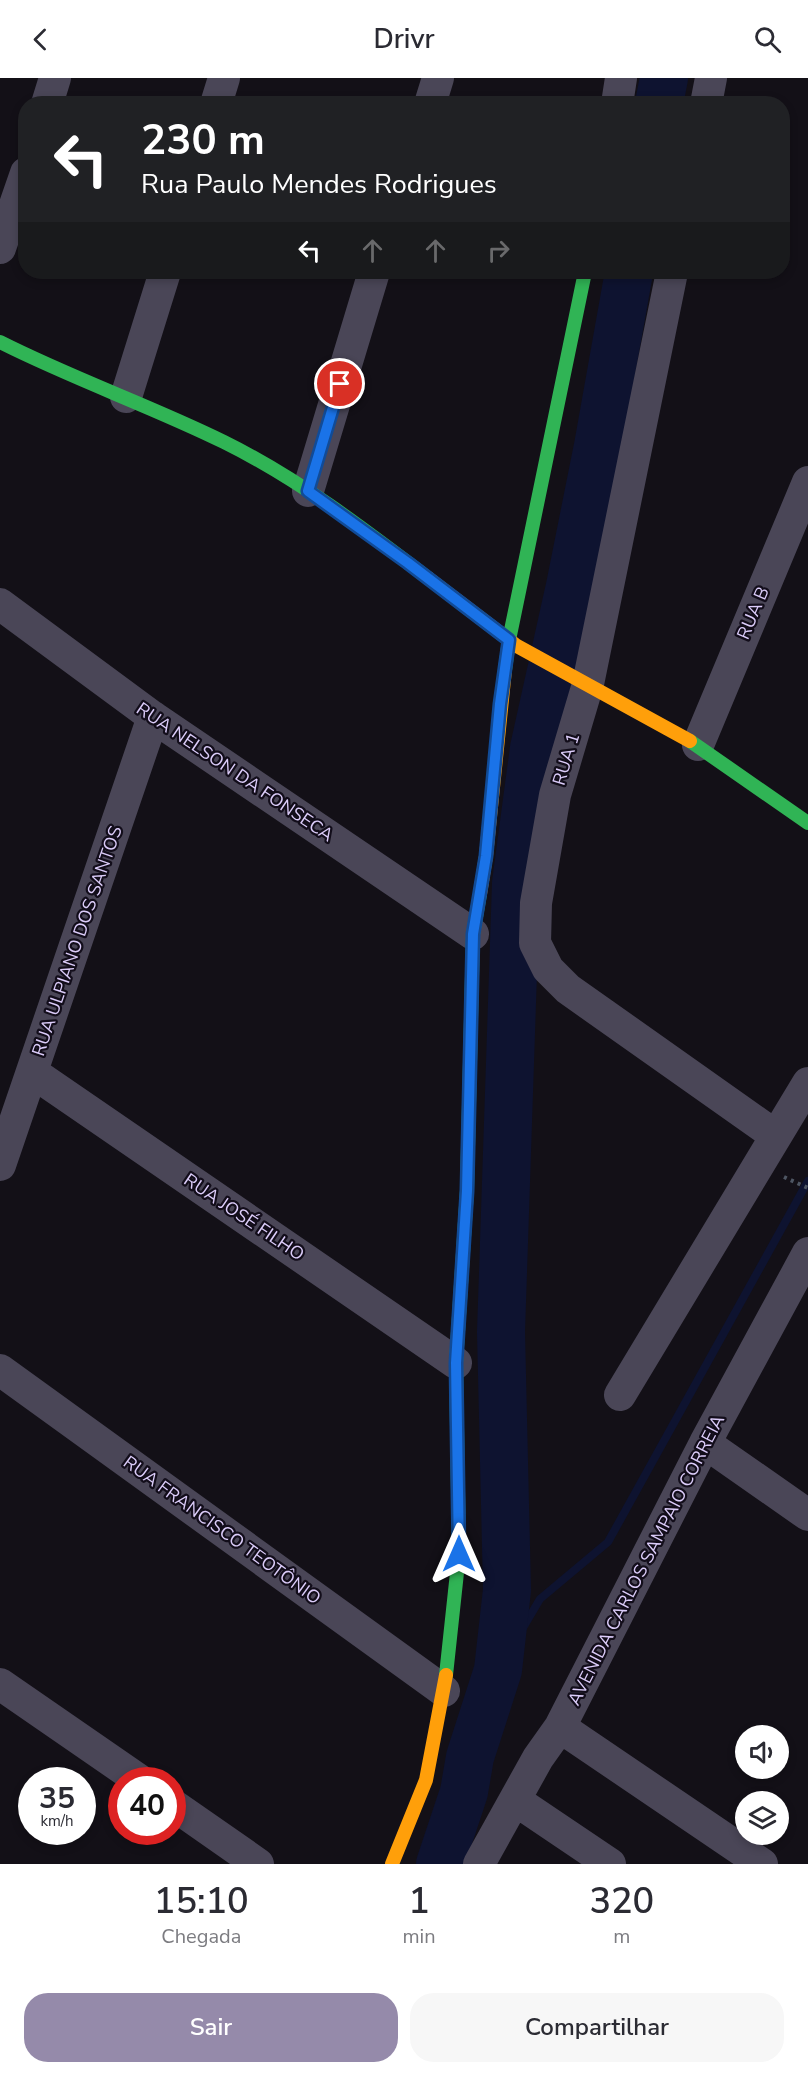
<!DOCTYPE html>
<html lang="pt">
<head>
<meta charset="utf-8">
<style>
  body { margin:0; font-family:"Nunito Sans",sans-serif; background:#f7f7f7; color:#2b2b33; height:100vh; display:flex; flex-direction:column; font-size:22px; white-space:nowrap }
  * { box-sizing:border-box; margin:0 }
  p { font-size:20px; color:#7c7c81 }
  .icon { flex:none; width:33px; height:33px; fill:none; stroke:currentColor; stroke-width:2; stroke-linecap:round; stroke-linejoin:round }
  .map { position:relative; height:1786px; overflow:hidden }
  .drawer { display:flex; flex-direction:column; background:#fff; flex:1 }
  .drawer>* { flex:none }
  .top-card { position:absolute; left:18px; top:18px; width:772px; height:183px; border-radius:24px; box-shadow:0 3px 9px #0003; background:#202124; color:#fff; overflow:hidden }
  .controls { position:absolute; left:735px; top:1647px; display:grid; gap:12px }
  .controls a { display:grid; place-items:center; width:54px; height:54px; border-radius:50%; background:#fff; box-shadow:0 3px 9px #0003; font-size:30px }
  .speed { position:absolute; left:18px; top:1689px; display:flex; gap:12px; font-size:30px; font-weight:700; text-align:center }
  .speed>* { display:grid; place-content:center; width:78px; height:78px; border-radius:50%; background:#fff; box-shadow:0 3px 9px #0003; line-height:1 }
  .speed small { font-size:15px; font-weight:400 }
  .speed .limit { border:9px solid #d22; background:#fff; color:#111 }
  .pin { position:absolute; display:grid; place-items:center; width:51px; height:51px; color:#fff; margin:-26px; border:3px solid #fff; border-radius:50%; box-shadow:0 2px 6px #0007 }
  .me { position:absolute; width:66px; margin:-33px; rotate:0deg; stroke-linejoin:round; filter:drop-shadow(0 0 4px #0008) }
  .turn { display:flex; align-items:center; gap:21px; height:126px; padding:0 24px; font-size:27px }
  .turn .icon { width:78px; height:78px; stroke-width:2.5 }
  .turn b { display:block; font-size:42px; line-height:51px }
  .lanes { display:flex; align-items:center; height:57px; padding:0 24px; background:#0003; justify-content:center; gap:30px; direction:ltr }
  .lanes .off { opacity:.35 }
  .eta { display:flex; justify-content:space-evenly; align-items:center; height:102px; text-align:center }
  .eta b { font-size:36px; font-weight:600; line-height:42px }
  .button { display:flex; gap:12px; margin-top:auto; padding:12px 24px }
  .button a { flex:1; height:69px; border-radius:24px; background:#958aaa; color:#fff; font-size:24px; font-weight:600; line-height:69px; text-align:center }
  .button a+a { background:#f7f7f7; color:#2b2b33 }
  header { display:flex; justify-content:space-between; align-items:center; height:78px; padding:0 24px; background:#fff; font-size:27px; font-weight:600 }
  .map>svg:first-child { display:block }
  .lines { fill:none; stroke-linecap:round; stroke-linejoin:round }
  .stream { stroke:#0e1330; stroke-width:8 }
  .river { stroke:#0e1330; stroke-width:48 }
  .path { stroke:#4e5663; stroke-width:4; stroke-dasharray:3 4.5; stroke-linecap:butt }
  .street { stroke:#4a4657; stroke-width:32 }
  .fast { stroke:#30b455; stroke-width:14 }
  .slow { stroke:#ff9f0a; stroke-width:14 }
  .route-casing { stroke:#114b97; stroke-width:15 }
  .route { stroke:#1a73e8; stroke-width:10 }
  .labels { text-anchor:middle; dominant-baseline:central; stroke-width:4.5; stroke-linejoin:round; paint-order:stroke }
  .street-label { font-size:18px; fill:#dbccf9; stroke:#120d1a }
</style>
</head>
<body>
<header><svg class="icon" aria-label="back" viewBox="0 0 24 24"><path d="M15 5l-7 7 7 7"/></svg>Drivr<svg class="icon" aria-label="search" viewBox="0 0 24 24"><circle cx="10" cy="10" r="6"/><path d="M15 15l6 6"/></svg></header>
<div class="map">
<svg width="808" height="1786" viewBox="0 0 808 1786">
  <rect width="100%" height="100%" fill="#131017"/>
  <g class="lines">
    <path class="stream" d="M 498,1592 L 540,1521 L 608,1464 L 808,1103"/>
    <path class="river" d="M 659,26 L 664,0
      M 440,1786 L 464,1714 L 470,1679 L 498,1592 L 507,1512 L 501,1254 L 516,805 L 534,670 L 570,508 L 598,368 L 629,194"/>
    <path class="path" d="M 784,1099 L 808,1110"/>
    <path class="street" d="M 47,26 L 55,0
      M 216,26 L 224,0
      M 430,26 L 438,0
      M 617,26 L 621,0
      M 706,26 L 711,0
      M 0,170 L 26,95
      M 672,194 L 588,606 L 555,717 L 536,825 L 535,865 L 548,891 L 568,911 L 776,1058
      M 126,319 L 165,194
      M 308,413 L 374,194
      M 0,526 L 153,639 L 473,856
      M 698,667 L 808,404
      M 32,994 L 456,1285
      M 0,1087 L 153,639
      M 0,1292 L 444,1613
      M 620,1317 L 808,1005
      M 705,1365 L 808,1437
      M 0,1606 L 139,1702
      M 560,1649 L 762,1786
      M 515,1722 L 610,1786
      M 172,1726 L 258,1786
      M 479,1786 L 538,1680 L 560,1649 L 705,1365 L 808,1175"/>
    <path class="fast" d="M 0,264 C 73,301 151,328 224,364 C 297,400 364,451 428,500
      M 505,592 L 509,562 L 585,194
      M 690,663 L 808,745
      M 446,1597 L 459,1476 L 456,1285 L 467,1112 L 473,856 L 480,816"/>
    <path class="slow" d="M 428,500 L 517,568 L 690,663
      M 480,816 L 486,778 L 505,592
      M 392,1786 L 426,1702 L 446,1597"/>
  </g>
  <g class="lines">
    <defs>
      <path id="route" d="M 340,306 L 308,413 L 408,485 L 509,562 L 500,626 L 486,778 L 473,856 L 467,1113 L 456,1285 L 459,1476"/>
    </defs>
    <use href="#route" class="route-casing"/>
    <use href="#route" class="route"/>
  </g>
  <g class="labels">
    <g class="street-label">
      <text transform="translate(753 535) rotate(-67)">RUA B</text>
      <text transform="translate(566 681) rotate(-73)">RUA 1</text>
      <text transform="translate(235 694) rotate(34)">RUA NELSON DA FONSECA</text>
      <text transform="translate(77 863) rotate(-71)">RUA ULPIANO DOS SANTOS</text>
      <text transform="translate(244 1139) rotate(34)">RUA JOSÉ FILHO</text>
      <text transform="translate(222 1452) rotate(36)">RUA FRANCISCO TEOTÔNIO</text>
      <text transform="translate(646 1482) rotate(-63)">AVENIDA CARLOS SAMPAIO CORREIA</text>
    </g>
  </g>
</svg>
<div class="controls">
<a><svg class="icon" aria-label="sound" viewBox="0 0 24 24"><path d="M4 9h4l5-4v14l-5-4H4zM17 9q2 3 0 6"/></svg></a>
<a><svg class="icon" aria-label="layers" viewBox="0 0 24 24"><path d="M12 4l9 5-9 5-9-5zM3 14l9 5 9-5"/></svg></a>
</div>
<div class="speed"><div>35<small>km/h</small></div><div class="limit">40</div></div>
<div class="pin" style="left:340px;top:306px;background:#d93025"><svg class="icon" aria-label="arrive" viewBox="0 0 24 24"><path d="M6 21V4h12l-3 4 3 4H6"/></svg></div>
<svg class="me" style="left:459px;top:1476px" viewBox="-20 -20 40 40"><path d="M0-17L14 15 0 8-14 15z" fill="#1a73e8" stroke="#fff" stroke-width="4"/></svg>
<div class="top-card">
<div class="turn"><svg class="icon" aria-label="left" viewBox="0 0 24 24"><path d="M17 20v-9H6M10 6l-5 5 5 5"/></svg><div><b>230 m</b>Rua Paulo Mendes Rodrigues</div></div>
<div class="lanes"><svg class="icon" aria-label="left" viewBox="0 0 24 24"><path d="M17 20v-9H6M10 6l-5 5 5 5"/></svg><svg class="icon off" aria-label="ahead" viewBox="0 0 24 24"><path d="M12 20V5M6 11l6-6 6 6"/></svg><svg class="icon off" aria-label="ahead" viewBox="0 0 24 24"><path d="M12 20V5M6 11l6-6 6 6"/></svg><svg class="icon off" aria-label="right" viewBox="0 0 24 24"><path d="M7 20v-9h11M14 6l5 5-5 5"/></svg></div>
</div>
</div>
<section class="drawer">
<div class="eta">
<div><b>15:10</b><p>Chegada</p></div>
<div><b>1</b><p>min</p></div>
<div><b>320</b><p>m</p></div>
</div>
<div class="button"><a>Sair</a><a>Compartilhar</a></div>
</section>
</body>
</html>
